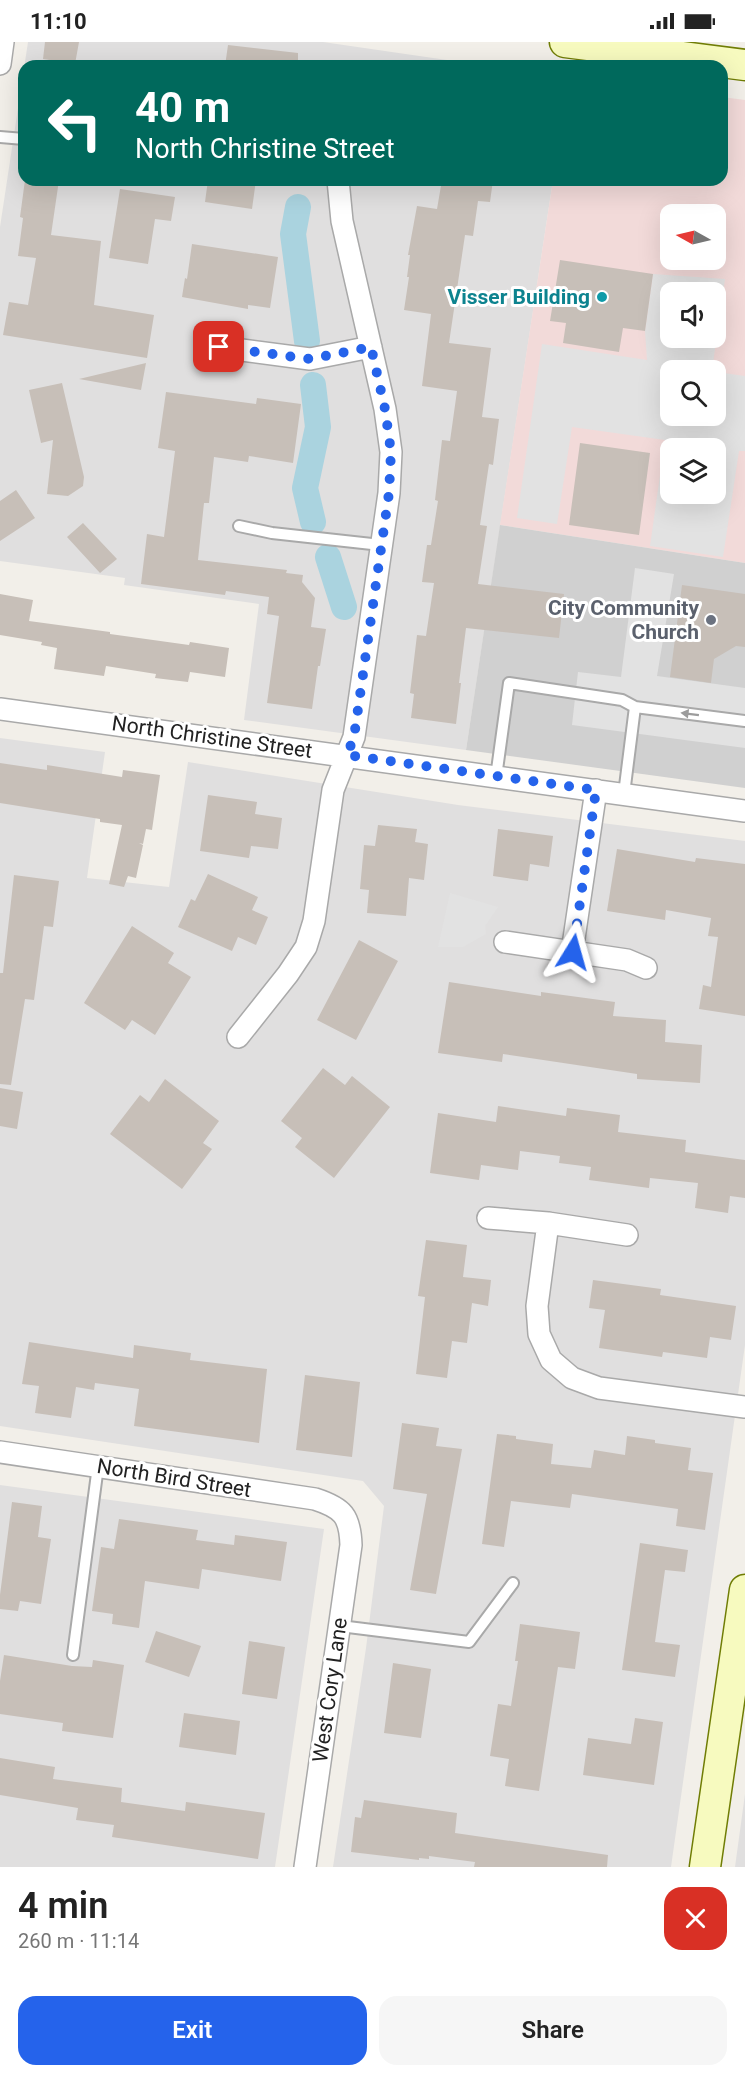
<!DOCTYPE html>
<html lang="en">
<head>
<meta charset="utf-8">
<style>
  body { margin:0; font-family:Roboto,sans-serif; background:#f6f6f6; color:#222; height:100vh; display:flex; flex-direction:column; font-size:22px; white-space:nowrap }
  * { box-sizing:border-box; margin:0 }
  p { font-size:20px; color:#767676 }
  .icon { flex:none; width:33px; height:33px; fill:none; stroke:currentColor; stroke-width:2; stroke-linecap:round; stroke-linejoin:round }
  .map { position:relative; height:1825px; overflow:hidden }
  .details { display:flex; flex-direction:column; background:#fff; flex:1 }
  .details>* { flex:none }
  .guide { position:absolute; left:18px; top:18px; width:710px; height:126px; border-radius:18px; box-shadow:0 6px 24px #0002; background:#00695c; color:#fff; overflow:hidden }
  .needle { width:39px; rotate:278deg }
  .tools { position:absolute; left:660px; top:162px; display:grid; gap:12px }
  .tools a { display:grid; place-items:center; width:66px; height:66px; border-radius:12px; background:#fff; box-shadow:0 6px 24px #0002; font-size:30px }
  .pin { position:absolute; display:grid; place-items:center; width:51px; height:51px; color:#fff; margin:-26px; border-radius:12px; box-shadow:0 3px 9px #0006 }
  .me { position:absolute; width:66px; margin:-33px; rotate:8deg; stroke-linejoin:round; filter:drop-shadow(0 0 4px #0008) }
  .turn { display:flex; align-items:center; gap:21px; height:126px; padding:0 18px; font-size:27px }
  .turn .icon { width:78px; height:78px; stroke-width:2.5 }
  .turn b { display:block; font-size:42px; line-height:51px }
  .round { display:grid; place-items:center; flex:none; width:63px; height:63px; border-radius:18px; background:#f6f6f6 }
  .head { display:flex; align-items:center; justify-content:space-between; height:102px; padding:0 18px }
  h1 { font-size:36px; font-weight:600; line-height:45px }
  .cta { display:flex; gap:12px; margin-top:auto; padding:12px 18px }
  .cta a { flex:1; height:69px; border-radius:18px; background:#2563eb; color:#fff; font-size:24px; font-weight:600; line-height:69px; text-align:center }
  .cta a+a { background:#f6f6f6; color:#222 }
  .status { display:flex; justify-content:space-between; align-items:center; height:42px; padding:0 30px; background:#fff; direction:ltr }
  .status svg { height:16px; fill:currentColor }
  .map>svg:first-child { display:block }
  .residential { fill:#e0dfdf }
  .commercial { fill:#f2dad9; fill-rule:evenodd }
  .religious { fill:#d0d0d0 }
  .parking { fill:#e2e2e2; fill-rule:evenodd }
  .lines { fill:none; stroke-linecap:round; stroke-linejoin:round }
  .canal { stroke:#aad3df; stroke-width:26 }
  .building { fill:#c7bfb8 }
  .lane-casing { stroke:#a9a9a9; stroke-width:14 }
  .street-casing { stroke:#a9a9a9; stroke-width:24 }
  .secondary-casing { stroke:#707d05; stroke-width:33 }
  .lane { stroke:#fff; stroke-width:10 }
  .street { stroke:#fff; stroke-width:21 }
  .secondary { stroke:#f7fabf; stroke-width:30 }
  .oneway { fill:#9c9c9c }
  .route { stroke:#2563eb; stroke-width:10; stroke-dasharray:0 18 }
  .culture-dot { fill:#0f9aa8; stroke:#fff; stroke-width:2 }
  .worship-dot { fill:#6b7280; stroke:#fff; stroke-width:2 }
  .labels { text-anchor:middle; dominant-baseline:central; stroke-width:6; stroke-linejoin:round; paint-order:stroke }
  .culture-label { font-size:21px; font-weight:bold; fill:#0d838f; stroke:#fff; text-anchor:end }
  .worship-label { font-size:21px; font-weight:bold; fill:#5b616d; stroke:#fff; text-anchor:end }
  .street-label { font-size:21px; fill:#222; stroke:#fff }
</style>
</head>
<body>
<div class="status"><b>11:10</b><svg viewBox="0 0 49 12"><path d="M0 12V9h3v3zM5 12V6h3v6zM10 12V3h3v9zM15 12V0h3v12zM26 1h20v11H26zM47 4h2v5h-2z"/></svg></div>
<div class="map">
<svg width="745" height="1825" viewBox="0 0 745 1825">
  <rect width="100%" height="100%" fill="#f2efe9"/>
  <path class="residential" d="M 28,0 L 323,0 L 488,24 L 24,24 L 24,138 L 553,138 L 466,708 L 244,678 L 259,562 L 124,543 L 125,536 L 0,519 L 0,185 Z
    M 0,696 L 105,710 L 87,836 L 169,845 L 188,720 L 458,763 L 745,799 L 745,1303 L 671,1825 L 333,1825 L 366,1606 L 384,1464 L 363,1439 L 0,1384 Z
    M 0,1443 L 324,1487 L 275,1825 L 0,1825 Z
    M 745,1752 L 745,1825 L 735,1825 Z"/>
  <path class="commercial" d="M 722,55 L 745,58 L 745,521 L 500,483 L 553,138 L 722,138 ZM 670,172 L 716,172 L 716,218 L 670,218 ZM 670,250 L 716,250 L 716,296 L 670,296 ZM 670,328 L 716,328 L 716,374 L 670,374 ZM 670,406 L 716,406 L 716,452 L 670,452 Z"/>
  <path class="religious" d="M 500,483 L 745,521 L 745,746 L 466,708 Z"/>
  <path class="parking" d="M 653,232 L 725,237 L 712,328 L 670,328 L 670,374 L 716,374 L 716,330 L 745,334 L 745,409 L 739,409 L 723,515 L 650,504 L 665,398 L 572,385 L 557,482 L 517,476 L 542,302 L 647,318 L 645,289 ZM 670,250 L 716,250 L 716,296 L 670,296 ZM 670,406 L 716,406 L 716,452 L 670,452 Z
    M 635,526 L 674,532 L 657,634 L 745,646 L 745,706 L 572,683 L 578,630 L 621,635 Z
    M 450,851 L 498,865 L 485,884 L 486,892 L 463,905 L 438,905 Z"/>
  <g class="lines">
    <path class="canal" d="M 298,165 L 293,192 L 307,299
      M 313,343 L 318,385 L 305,446 L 313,480
      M 328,515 L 344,565"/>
  </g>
  <path class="building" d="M 45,0 L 79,0 L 75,22 L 43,17 Z
    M 228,3 L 298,11 L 298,24 L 225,24 Z
    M 25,138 L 59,138 L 51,193 L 101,199 L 94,263 L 154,273 L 147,316 L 3,293 L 9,260 L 28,263 L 36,216 L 18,214 L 23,176 L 20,175 Z
    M 208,138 L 256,138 L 252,167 L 205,160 Z
    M 442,138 L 493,138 L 490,160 L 478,159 L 473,194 L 465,193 L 449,301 L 491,306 L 482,375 L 499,377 L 493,423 L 489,422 L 480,483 L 487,484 L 478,542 L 564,552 L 559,596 L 466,586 L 459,641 L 461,641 L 456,682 L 411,676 L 414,652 L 410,651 L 417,593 L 426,594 L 434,541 L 422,540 L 427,503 L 431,503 L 438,459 L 435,458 L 442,398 L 450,399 L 457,349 L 422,344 L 431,272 L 404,268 L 409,235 L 407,235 L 410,213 L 408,213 L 417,164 L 437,167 Z
    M 120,147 L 175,155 L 171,179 L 155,177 L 148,222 L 109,216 Z
    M 192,202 L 278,215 L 270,266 L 248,263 L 248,267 L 182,255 L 185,236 L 187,237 Z
    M 560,218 L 653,232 L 645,289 L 623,286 L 619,310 L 563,301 L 566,281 L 550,279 Z
    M 146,321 L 141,348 L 79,337 Z
    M 62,341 L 84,435 L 83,444 L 68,454 L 47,452 L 53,398 L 41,401 L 29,348 Z
    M 166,350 L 256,362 L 257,356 L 301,362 L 293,421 L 249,414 L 248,420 L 214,415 L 209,461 L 204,461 L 198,518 L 287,528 L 286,531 L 303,533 L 302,540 L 315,556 L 311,585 L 326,587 L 320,624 L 318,624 L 312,667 L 267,661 L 279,574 L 267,572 L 269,555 L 226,549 L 225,553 L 141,542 L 147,492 L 164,495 L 175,409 L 158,406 Z
    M 580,401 L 650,411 L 639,493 L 569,483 Z
    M 16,448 L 35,476 L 0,499 L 0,459 Z
    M 83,481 L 117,517 L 100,531 L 67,495 Z
    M 682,543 L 745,552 L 745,605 L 736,604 L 714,617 L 711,641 L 670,635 Z
    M 0,552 L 33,558 L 29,579 L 110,590 L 110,592 L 189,603 L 190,600 L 229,606 L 225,635 L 190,630 L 188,640 L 155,636 L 156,632 L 106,624 L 104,634 L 54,627 L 57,606 L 41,603 L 42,600 L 0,593 Z
    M 0,721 L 47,728 L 47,723 L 122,735 L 123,728 L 160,733 L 152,788 L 146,787 L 143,802 L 139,801 L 143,803 L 136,836 L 128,834 L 124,845 L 109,842 L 122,783 L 100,780 L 100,777 L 0,761 Z
    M 208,753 L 257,760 L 255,772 L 282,776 L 278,807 L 251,804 L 249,816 L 200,809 Z
    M 378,783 L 417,787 L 415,800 L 428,802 L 424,838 L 409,836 L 406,874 L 367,871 L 369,848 L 360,847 L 364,803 L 375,804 Z
    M 498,787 L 553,794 L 549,825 L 530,822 L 528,839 L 493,834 Z
    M 617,807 L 695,820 L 696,816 L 745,822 L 745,974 L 699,967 L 703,943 L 711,945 L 718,895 L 708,894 L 711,876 L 666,868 L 665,878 L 607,869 Z
    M 208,832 L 258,855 L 252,868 L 268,875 L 256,903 L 238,895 L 232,909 L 178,885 L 191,857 L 195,859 Z
    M 14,833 L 59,839 L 53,885 L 44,884 L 34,958 L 25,957 L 11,1043 L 0,1042 L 0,931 L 3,931 Z
    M 132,884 L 174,911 L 168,921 L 191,935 L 155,993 L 132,978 L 125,988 L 84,961 Z
    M 359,898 L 398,919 L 356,998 L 317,978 Z
    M 449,940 L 541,954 L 541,950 L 615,960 L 613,974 L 666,978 L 665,1000 L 702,1003 L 700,1041 L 637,1037 L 637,1032 L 503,1012 L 502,1020 L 438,1011 Z
    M 323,1026 L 345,1043 L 352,1034 L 390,1065 L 334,1136 L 295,1105 L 302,1096 L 281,1079 Z
    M 165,1037 L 219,1079 L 203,1101 L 212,1107 L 182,1147 L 110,1092 L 140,1053 L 149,1060 Z
    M 0,1046 L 23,1050 L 17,1087 L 0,1084 Z
    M 498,1064 L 566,1074 L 567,1066 L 620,1073 L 618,1090 L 686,1098 L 685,1110 L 745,1118 L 745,1156 L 730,1154 L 728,1171 L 695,1166 L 698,1141 L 650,1136 L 649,1146 L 589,1138 L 591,1125 L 559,1121 L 560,1114 L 520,1109 L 518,1128 L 481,1123 L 479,1138 L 430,1131 L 438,1071 L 496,1080 Z
    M 426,1198 L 467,1203 L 463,1235 L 491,1238 L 488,1264 L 472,1261 L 467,1301 L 452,1299 L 447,1336 L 416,1332 L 425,1255 L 418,1254 Z
    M 593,1238 L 661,1247 L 660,1253 L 736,1264 L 731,1298 L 710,1295 L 707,1316 L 663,1310 L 662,1315 L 599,1306 L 605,1268 L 589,1266 Z
    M 29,1300 L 133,1316 L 134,1303 L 191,1311 L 190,1318 L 267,1327 L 259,1401 L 134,1384 L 139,1347 L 95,1341 L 94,1348 L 76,1345 L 71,1376 L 35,1371 L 39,1344 L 22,1342 Z
    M 305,1333 L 360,1340 L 352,1415 L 296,1408 Z
    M 402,1381 L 439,1386 L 436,1404 L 462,1407 L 436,1552 L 410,1548 L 427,1452 L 393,1447 Z
    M 497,1392 L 516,1394 L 516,1397 L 553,1402 L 551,1422 L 591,1426 L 594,1408 L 625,1413 L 627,1394 L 655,1398 L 655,1401 L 691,1406 L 688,1428 L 713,1431 L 705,1488 L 676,1484 L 678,1467 L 572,1452 L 570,1466 L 511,1459 L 504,1505 L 482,1502 Z
    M 12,1460 L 42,1464 L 38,1495 L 51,1497 L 41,1562 L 20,1559 L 18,1569 L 0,1567 L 0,1553 Z
    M 119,1477 L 198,1488 L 196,1498 L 234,1503 L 235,1493 L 287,1500 L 281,1539 L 202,1527 L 199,1547 L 145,1539 L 139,1586 L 112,1582 L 113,1572 L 92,1569 L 101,1505 L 114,1507 Z
    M 640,1501 L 688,1508 L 685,1530 L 665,1528 L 655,1600 L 680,1603 L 675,1635 L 622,1628 Z
    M 520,1582 L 580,1590 L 575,1627 L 558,1625 L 539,1749 L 505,1744 L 509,1717 L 490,1714 L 498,1662 L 511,1664 L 518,1619 L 515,1619 Z
    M 156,1589 L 201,1604 L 189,1635 L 145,1620 Z
    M 249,1599 L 285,1605 L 277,1657 L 242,1652 Z
    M 4,1613 L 72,1624 L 92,1625 L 93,1618 L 124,1623 L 113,1696 L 62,1689 L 63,1681 L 0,1672 L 0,1639 Z
    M 393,1621 L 431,1627 L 421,1696 L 384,1691 Z
    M 184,1671 L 240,1679 L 236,1713 L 179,1705 Z
    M 635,1676 L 663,1680 L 654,1743 L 583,1733 L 588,1696 L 631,1702 Z
    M 0,1716 L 55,1725 L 53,1737 L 122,1746 L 121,1760 L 185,1769 L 186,1760 L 265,1771 L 258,1817 L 112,1795 L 114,1783 L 76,1778 L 78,1766 L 0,1753 Z
    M 364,1758 L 457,1771 L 455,1791 L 608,1813 L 607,1825 L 474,1825 L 475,1820 L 429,1814 L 429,1817 L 419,1816 L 419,1818 L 351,1810 L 355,1775 L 361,1776 Z"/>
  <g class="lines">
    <defs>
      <path id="lane" d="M 0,95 L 24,97
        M 239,484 L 272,491 L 381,503
        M 496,735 L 509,641 L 622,658 L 635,665 L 745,679
        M 624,752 L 635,665
        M 340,1584 L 469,1600 L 513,1541
        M 73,1613 L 98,1424"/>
      <path id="street" d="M 0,22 L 3,0
        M 219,305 L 310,317 L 371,305
        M 0,667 L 745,769
        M 505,900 L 627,918 L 646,926
        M 572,910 L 596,748
        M 238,995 L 288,932 L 306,905 L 314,879 L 333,748 L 354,695 L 389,451 L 391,410 L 385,367 L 342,179 L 338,138
        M 488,1176 L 548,1181 L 627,1193
        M 548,1181 L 537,1264 L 539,1292 L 551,1318 L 572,1336 L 599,1346 L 745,1365
        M 0,1410 L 315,1457 C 343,1466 350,1474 351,1503 L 305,1825"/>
      <path id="secondary" d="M 565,0 L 745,23
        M 705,1825 L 745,1548"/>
    </defs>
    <use href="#lane" class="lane-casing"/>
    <use href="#street" class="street-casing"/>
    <use href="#secondary" class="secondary-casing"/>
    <use href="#lane" class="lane"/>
    <use href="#street" class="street"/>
    <use href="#secondary" class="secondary"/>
  </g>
  <defs><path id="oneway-solid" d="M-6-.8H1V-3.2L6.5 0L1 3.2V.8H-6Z" transform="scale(1.5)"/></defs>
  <use class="oneway" href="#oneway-solid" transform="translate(690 672) rotate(-173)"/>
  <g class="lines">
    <path class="route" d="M 219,305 L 310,317 L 371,305 L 385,367 L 391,410 L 389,451 L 354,695 L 347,713 L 596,748 L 573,910"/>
  </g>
  <circle class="culture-dot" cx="602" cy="255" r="6"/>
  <circle class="worship-dot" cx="711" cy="578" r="6"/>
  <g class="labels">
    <g class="culture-label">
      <text x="590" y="255">Visser Building</text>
    </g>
    <g class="worship-label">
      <text x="699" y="566">City Community<tspan x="699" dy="24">Church</tspan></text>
    </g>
    <g class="street-label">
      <text transform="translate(212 695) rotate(8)">North Christine Street</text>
      <text transform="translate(174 1436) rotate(9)">North Bird Street</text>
      <text transform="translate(330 1648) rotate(-82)">West Cory Lane</text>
    </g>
  </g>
</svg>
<div class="tools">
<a><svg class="needle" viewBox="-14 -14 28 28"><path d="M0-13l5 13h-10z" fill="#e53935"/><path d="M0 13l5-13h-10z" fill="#767676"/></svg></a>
<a><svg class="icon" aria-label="sound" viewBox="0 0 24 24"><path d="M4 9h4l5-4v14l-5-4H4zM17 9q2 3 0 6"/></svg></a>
<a><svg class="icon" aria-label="search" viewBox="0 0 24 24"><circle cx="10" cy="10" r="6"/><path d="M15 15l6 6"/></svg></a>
<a><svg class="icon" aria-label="layers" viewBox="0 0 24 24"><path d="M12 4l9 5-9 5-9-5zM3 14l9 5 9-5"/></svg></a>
</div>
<div class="pin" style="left:219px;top:305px;background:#d93025"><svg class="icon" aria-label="arrive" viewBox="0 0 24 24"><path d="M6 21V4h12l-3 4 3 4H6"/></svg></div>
<svg class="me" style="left:573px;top:910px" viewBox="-20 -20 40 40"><path d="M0-17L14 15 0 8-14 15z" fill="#2563eb" stroke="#fff" stroke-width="4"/></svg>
<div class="guide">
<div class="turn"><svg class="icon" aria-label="left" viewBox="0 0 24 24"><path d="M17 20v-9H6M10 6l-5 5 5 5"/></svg><div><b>40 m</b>North Christine Street</div></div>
</div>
</div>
<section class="details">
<div class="head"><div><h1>4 min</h1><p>260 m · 11:14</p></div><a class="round" style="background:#d93025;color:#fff"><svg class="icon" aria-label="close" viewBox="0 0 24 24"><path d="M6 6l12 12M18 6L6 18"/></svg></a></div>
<div class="cta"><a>Exit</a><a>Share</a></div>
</section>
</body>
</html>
